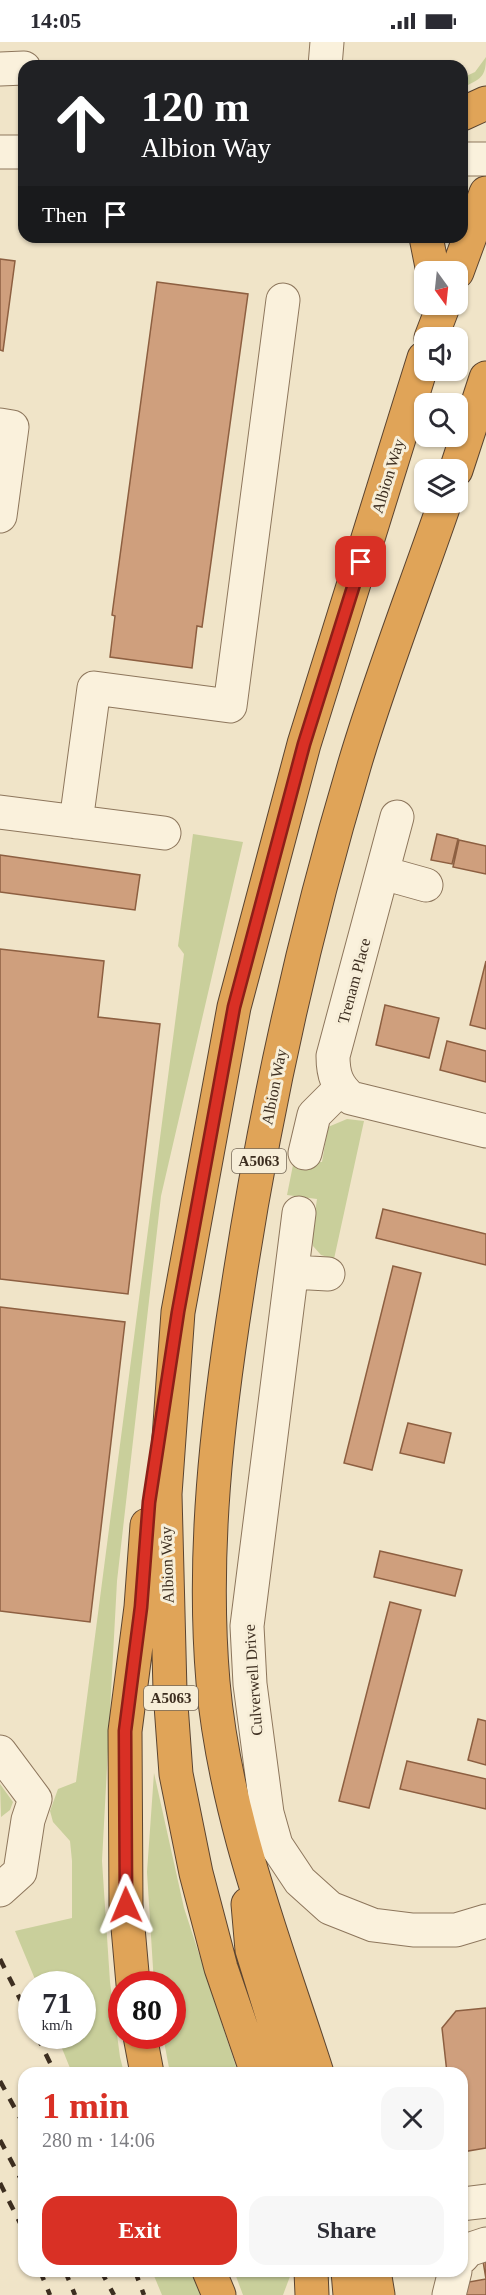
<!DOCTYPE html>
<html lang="en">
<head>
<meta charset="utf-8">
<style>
  body { margin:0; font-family:Georgia,serif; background:#f7f7f7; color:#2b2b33; height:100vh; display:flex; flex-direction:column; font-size:22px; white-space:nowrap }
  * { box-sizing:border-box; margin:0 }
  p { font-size:20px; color:#7c7c81 }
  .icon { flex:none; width:33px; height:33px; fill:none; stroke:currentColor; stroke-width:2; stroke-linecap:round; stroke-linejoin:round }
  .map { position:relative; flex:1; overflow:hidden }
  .sheet { position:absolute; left:18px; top:2025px; width:450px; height:210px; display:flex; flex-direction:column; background:#fff; border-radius:18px; box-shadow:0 2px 4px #0004 }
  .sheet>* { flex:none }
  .banner { position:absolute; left:18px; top:18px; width:450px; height:183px; border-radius:18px; box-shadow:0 2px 4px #0004; background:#202124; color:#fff; overflow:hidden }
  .needle { width:39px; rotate:165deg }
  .buttons { position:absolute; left:414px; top:219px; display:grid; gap:12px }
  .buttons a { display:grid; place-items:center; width:54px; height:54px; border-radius:12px; background:#fff; box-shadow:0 2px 4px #0004; font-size:30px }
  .speed { position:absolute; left:18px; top:1929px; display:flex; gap:12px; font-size:30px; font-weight:700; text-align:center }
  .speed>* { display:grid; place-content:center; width:78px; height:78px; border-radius:50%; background:#fff; box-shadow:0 2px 4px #0004; line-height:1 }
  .speed small { font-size:15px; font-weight:400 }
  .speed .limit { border:9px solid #d22; background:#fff; color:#111 }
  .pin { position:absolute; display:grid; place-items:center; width:51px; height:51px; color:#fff; margin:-26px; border-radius:12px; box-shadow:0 3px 9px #0006 }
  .me { position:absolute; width:66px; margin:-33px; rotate:359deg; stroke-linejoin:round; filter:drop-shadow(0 0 4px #0008) }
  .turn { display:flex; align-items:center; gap:21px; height:126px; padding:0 24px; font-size:27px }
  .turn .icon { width:78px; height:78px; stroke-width:2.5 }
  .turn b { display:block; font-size:42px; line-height:51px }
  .then { display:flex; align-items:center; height:57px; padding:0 24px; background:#0003; gap:12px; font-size:22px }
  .round { display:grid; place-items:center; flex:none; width:63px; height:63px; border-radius:18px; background:#f7f7f7 }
  .head { display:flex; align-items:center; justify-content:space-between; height:102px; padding:0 24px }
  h1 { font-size:36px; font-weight:700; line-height:45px; color:#d93025 }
  .primary-button { display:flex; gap:12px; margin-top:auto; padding:12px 24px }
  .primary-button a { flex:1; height:69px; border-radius:18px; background:#d93025; color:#fff; font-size:24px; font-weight:700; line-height:69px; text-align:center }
  .primary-button a+a { background:#f7f7f7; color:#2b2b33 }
  .status { display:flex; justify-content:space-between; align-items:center; height:42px; padding:0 30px; background:#fff; direction:ltr }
  .status svg { height:16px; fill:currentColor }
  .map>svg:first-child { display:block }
  .green { fill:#c9cf9b }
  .building { fill:#cf9f7d; stroke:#8d5f41; stroke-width:1.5 }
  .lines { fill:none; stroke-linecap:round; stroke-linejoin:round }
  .minor-casing { stroke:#8d765c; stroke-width:35 }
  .highway-casing { stroke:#5b4430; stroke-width:35 }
  .minor { stroke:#faf1dc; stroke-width:33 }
  .highway { stroke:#e0a458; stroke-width:33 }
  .rail { stroke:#3d2e20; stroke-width:4.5; stroke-dasharray:10 10; stroke-linecap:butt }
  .route-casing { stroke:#8d1f18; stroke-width:15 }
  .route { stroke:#d93025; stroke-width:10 }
  .labels { text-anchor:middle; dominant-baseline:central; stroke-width:6; stroke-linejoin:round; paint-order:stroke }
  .shield { fill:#f7eed8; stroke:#756857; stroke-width:1.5 }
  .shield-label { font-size:15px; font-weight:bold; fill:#3d2e20 }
  .street-label { font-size:16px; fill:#3d2e20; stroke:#f7eed8 }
</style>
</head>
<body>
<div class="status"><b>14:05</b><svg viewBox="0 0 49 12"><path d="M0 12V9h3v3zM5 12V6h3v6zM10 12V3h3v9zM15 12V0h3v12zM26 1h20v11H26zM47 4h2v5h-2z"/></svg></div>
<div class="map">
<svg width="486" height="2253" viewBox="0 0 486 2253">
  <rect width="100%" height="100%" fill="#f0e4c8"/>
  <path class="green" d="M 486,15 C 486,36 480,37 462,46 L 462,36 L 475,30 Z
    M 193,792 L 243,800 L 161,1154 L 117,1539 L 102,1819 L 110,1940 L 120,2015 L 124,2031 L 72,2031 L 57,1994 L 82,1994 L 82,1942 L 37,1942 L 15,1889 L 72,1876 L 72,1819 L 70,1799 L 53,1780 L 50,1769 L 58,1747 L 76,1740 L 184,912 L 178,904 Z
    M 347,1077 L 364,1079 L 334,1217 L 321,1213 L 313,1204 L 313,1184 L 317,1157 L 287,1153 L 294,1118 L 322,1120 L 328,1085 Z
    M 154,1731 L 184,1866 L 238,2031 L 170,2031 L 163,1994 L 172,1994 L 172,1942 L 154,1942 L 147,1830 Z
    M 0,1742 L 13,1760 L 10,1768 L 1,1775 Z
    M 152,2229 L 193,2229 L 202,2253 L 162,2253 Z
    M 234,2229 L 292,2229 L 283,2253 L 243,2253 Z"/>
  <path class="building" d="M 0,217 L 15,219 L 3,309 L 0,308 Z
    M 157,240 L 248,252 L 202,585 L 197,584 L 192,626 L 110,615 L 115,574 L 112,573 Z
    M 437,792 L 458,797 L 452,822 L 431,818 Z
    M 459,798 L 486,804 L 486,832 L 453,825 Z
    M 0,813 L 140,833 L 135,868 L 0,850 Z
    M 0,907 L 104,919 L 98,975 L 160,982 L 128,1252 L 0,1237 Z
    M 486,919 L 486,987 L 470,983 Z
    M 385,963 L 439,976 L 429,1016 L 376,1003 Z
    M 447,999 L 486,1009 L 486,1040 L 440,1028 Z
    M 383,1167 L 486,1192 L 486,1223 L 376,1196 Z
    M 393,1224 L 421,1231 L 372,1428 L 344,1421 Z
    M 0,1265 L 125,1280 L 90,1580 L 0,1569 Z
    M 408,1381 L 451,1391 L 444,1421 L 400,1411 Z
    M 380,1509 L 462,1528 L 455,1554 L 374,1535 Z
    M 390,1560 L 421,1568 L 369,1766 L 339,1759 Z
    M 478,1677 L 486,1679 L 486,1723 L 468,1718 Z
    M 407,1719 L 486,1737 L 486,1767 L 400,1747 Z
    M 486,1966 L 486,2106 L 462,2110 L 462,2031 L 447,2031 L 442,1986 L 456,1969 Z
    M 486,2206 L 486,2253 L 465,2253 L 463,2241 L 486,2237 L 481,2207 Z"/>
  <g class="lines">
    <defs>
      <path id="minor" d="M 325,24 L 327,0
        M 0,27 L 24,26
        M 0,110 L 24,110
        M 462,117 L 486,117
        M 0,383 L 12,385 L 0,474
        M 0,770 L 164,791
        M 397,775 L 333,1014 C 333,1033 337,1044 351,1056 L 486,1089
        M 76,780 L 94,646 L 230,664 L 283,258
        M 383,831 L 426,843
        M 305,1111 L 314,1073 L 340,1047
        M 299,1171 L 247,1584 L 250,1642 L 267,1771 L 276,1803 L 300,1839 L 330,1866 L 373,1883 L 413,1888 L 456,1888 L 486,1879
        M 292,1230 L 328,1232
        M 0,1710 L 35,1757 L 28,1778 L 20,1830 L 0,1848
        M 462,2162 L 486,2159
        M 462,2215 L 468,2208 L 486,2202
        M 449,2253 L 455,2229"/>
      <path id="highway" d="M 462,72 L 486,61
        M 426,195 L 433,230
        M 457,230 L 486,151
        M 431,296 L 444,262
        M 456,428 L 486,336
        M 248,1862 L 252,1908 L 290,2031
        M 133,1942 L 126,1863 L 125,1689 L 141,1565 L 147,1483
        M 140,1994 L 147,2031
        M 257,2031 L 221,1926 L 196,1831 L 176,1732 L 170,1649 L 165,1452 L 178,1270 L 234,965 L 304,702 L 424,316
        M 317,2031 C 276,1903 225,1775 213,1640 C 202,1510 217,1380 237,1252 C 264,1073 303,895 355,721 C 381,634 415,547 445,460
        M 209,2229 L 219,2253
        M 311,2229 L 312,2253
        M 348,2229 L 350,2253
        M 374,2229 L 378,2253"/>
    </defs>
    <use href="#minor" class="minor-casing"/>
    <use href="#highway" class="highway-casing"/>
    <use href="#minor" class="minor"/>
    <use href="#highway" class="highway"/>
    <path class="rail" d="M 0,1917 L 32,1981
      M 37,1994 L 55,2031
      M 0,2039 L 24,2083
      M 0,2098 L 24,2143
      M 0,2141 L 24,2189
      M 40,2229 L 50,2253
      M 65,2229 L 75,2253
      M 101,2229 L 114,2253
      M 135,2229 L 144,2253"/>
  </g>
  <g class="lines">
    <defs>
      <path id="route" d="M 126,1863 L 125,1689 L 141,1565 L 149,1460 L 178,1270 L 234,965 L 304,702 L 361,520"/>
    </defs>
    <use href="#route" class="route-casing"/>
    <use href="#route" class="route"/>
  </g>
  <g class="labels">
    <g class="shield">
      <rect x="232" y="1107" width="54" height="24" rx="4.5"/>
      <rect x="144" y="1644" width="54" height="24" rx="4.5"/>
    </g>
    <g class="shield-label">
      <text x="259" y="1119">A5063</text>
      <text x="171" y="1656">A5063</text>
    </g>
    <g class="street-label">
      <text transform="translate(388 434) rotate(-73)">Albion Way</text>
      <text transform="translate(354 939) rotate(-75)">Trenam Place</text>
      <text transform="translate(274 1045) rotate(-79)">Albion Way</text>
      <text transform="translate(167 1523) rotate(-92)">Albion Way</text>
      <text transform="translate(253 1638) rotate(-94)">Culverwell Drive</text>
    </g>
  </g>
</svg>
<div class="buttons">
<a><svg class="needle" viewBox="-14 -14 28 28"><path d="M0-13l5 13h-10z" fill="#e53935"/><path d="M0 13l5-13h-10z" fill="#7c7c81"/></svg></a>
<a><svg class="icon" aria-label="sound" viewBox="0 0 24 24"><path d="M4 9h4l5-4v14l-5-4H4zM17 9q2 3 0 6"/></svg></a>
<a><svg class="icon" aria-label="search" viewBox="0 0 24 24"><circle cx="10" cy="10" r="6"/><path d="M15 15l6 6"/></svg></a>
<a><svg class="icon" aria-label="layers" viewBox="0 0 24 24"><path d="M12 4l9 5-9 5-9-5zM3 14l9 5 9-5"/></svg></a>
</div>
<div class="speed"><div>71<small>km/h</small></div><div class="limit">80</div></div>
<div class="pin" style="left:361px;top:520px;background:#d93025"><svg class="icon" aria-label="arrive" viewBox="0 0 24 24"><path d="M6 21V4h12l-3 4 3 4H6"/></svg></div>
<svg class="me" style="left:126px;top:1863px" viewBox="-20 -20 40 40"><path d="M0-17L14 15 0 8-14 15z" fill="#d93025" stroke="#fff" stroke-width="4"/></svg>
<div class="banner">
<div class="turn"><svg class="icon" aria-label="ahead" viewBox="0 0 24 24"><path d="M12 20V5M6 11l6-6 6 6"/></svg><div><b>120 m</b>Albion Way</div></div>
<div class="then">Then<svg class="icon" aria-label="arrive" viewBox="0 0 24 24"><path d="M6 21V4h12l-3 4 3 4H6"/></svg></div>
</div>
<section class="sheet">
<div class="head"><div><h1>1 min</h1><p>280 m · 14:06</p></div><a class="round"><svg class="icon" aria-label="close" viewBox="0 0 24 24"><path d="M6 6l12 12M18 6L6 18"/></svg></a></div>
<div class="primary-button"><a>Exit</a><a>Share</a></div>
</section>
</div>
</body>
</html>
